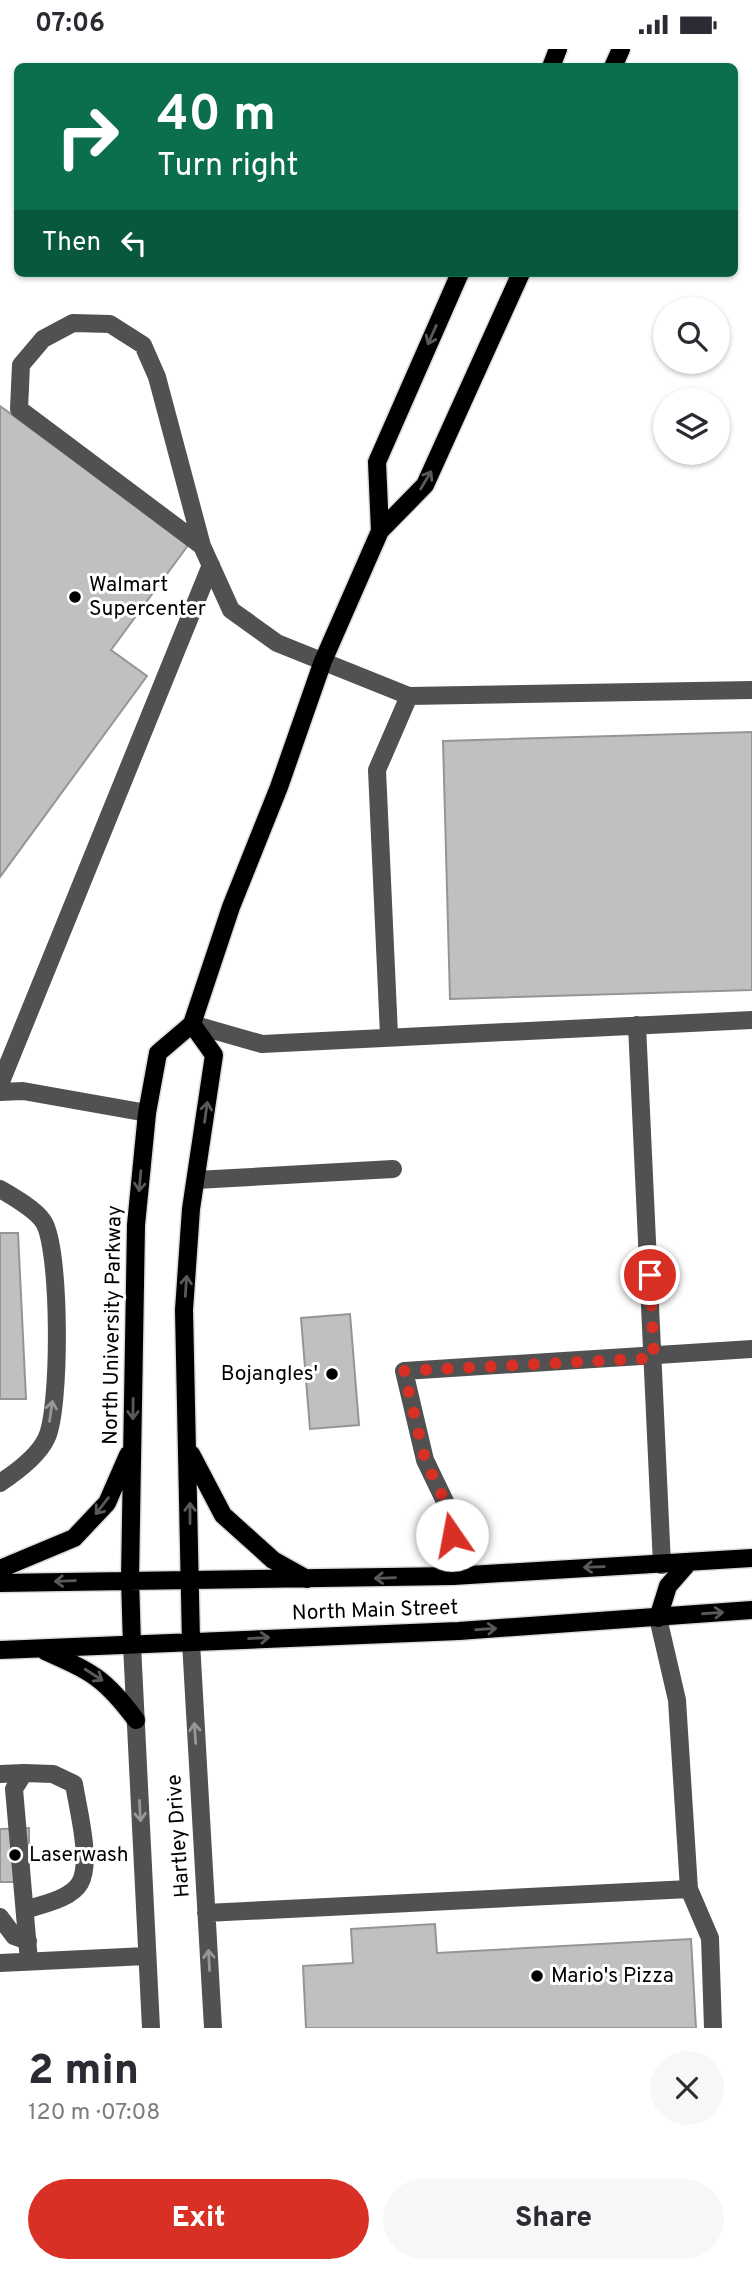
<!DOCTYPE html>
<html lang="en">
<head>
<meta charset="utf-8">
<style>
  body { margin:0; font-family:Overpass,sans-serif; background:#f7f7f7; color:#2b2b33; height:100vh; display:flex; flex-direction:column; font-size:26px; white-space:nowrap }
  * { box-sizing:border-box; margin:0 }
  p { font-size:23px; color:#7c7c81 }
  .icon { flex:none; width:38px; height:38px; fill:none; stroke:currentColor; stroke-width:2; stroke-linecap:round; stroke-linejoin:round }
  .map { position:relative; height:1979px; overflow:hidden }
  .side { display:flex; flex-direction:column; background:#fff; flex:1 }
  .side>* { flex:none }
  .top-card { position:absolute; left:14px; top:14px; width:724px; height:214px; border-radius:10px; box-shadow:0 2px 5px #0004; background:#0b6e4f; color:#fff; overflow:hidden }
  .controls { position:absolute; left:653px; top:248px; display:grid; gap:14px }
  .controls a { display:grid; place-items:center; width:77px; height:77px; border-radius:50%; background:#fff; box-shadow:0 2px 5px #0004; font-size:35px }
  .pin { position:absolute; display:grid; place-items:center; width:60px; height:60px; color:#fff; margin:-30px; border:4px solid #fff; border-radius:50%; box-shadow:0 2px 7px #0007 }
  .me { position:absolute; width:77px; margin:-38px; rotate:348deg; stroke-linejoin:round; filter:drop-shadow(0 0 5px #0008) }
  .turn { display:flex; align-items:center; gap:24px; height:147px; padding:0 28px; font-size:32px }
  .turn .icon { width:91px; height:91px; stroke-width:2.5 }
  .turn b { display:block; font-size:49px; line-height:60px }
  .then { display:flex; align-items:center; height:66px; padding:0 28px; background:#0003; gap:14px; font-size:26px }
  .round { display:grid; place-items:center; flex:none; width:74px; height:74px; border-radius:37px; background:#f7f7f7 }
  .head { display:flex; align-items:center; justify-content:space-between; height:119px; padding:0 28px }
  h1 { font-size:42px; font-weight:800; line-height:52px }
  .cta { display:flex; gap:14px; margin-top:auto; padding:14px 28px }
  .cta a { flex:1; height:80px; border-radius:42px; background:#d93025; color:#fff; font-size:28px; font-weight:800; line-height:80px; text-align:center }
  .cta a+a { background:#f7f7f7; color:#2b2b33 }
  .status { display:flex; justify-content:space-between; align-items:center; height:49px; padding:0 35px; background:#fff; direction:ltr }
  .status svg { height:19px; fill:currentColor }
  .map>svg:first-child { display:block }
  .building { fill:#c0c0c0; stroke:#959595; stroke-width:2 }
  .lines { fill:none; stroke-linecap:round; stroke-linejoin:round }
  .major-casing { stroke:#dbdbdb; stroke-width:21 }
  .minor { stroke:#515151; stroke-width:18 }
  .major { stroke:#000; stroke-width:18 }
  .oneway { stroke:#595959 }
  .oneway2 { stroke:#979797 }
  .route { stroke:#d93025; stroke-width:12; stroke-dasharray:0 21.6 }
  .poi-dot { fill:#000; stroke:#fff; stroke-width:2.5 }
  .labels { text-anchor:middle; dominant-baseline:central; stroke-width:6; stroke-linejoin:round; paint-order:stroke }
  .poi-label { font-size:21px; fill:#000; stroke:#fff; text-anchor:start }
  .street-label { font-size:21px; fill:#000; stroke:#fff }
</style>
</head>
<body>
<div class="status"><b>07:06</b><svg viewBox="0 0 49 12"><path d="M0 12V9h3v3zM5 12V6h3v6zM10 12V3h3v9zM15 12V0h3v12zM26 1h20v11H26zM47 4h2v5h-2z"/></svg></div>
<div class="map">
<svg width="752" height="1979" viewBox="0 0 752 1979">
  <rect width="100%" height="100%" fill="#fff"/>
  <path class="building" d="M 0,357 L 189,495 L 111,601 L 147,627 L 0,828 Z
    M 752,683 L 752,941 L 450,950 L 443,692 Z
    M 0,1184 L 18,1184 L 26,1350 L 0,1350 Z
    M 350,1265 L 359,1376 L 310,1380 L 301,1269 Z
    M 29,1779 L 29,1833 L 0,1833 L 0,1780 Z
    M 435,1875 L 437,1904 L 691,1890 L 696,1979 L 306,1979 L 303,1917 L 353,1914 L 351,1880 Z"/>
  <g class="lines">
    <defs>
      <path id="major" d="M 551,18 L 558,0
        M 613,18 L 621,0
        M 380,482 L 377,413 L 460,224
        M 191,1405 L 223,1466 L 273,1511 L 307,1530
        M 0,1520 L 74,1489 L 107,1454 L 128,1406
        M 0,1534 L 453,1527 L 752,1509
        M 658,1569 L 668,1537 L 689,1513
        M 191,1593 L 184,1261 L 191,1160 L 214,1006 L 192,975
        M 132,1596 L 130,1530 L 136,1176 L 147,1064 L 158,1004 L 192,975 L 231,858 L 279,738 L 323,612 L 380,482 L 425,436 L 521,224
        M 0,1601 L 459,1582 L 752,1561
        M 45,1602 C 92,1623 105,1629 136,1671"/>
    </defs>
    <use href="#major" class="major-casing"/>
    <path class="minor" d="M 202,497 L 19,360 L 21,316 L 43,290 L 73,274 L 110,275 L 143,296 L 157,328 L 202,497 L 231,561 L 277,594 L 409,647 L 752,641
      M 192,975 L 262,995 L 752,971
      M 637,976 L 662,1516
      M 389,986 L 377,721 L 409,647
      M 0,1035 L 211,516
      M 0,1043 L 23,1042 L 147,1064
      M 196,1131 L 393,1120
      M 0,1140 C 12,1147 35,1160 43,1172 C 61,1197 61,1363 46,1390 C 38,1407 15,1424 0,1434
      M 453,1527 L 451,1465 L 425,1411 L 404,1322 L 752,1300
      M 191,1593 L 213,1979
      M 132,1596 L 151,1979
      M 0,1725 L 24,1724
      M 689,1840 L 710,1889 L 713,1979
      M 26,1861 C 42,1855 71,1850 80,1834 C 92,1813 78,1760 74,1735 L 53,1725 L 24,1724 L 14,1740 L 29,1912
      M 206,1864 L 689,1840 L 677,1651 L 658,1569
      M 0,1868 L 14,1887 L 28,1892
      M 0,1914 L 146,1907"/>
    <use href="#major" class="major"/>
  </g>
  <defs><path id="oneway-shaft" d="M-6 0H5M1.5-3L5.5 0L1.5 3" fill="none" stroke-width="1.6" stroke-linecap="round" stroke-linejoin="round" transform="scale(1.75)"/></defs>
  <g class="oneway">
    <use href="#oneway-shaft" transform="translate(432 286) rotate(114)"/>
    <use href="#oneway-shaft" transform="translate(426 431) rotate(-59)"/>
    <use href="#oneway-shaft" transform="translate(206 1063) rotate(-82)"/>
    <use href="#oneway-shaft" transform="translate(140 1132) rotate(95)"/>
    <use href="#oneway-shaft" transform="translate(186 1237) rotate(-86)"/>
    <use href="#oneway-shaft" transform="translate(133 1360) rotate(91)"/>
    <use href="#oneway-shaft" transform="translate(102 1457) rotate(128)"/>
    <use href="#oneway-shaft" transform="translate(190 1464) rotate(-90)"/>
    <use href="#oneway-shaft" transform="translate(594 1518) rotate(178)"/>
    <use href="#oneway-shaft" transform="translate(385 1529) rotate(178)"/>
    <use href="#oneway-shaft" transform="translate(65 1532) rotate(178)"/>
    <use href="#oneway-shaft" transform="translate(713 1564) rotate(-4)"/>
    <use href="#oneway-shaft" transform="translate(486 1580) rotate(-4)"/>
    <use href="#oneway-shaft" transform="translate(259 1589) rotate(-3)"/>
    <use href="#oneway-shaft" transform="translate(94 1626) rotate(33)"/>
  </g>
  <g class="oneway2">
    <use href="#oneway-shaft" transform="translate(51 1362) rotate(-82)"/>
    <use href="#oneway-shaft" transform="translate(195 1684) rotate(-94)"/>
    <use href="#oneway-shaft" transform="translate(140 1762) rotate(87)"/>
    <use href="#oneway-shaft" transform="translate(209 1911) rotate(-93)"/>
  </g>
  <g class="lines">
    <path class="route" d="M 452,1486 L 451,1465 L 425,1411 L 404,1322 L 654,1309 L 650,1226"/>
  </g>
  <g class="poi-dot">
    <circle cx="75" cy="548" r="7"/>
    <circle cx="332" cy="1325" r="7"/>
    <circle cx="15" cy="1806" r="7"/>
    <circle cx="537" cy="1927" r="7"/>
  </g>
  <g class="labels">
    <g class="poi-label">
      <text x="89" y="536">Walmart<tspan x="89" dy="24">Supercenter</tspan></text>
      <text x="318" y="1325" text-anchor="end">Bojangles'</text>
      <text x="29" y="1806">Laserwash</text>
      <text x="551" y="1927">Mario's Pizza</text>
    </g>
    <g class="street-label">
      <text transform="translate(113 1276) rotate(-89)">North University Parkway</text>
      <text transform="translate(375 1562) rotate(-2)">North Main Street</text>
      <text transform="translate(179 1787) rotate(-94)">Hartley Drive</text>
    </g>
  </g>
</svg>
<div class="controls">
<a><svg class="icon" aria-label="search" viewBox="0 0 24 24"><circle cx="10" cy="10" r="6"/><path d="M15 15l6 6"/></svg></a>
<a><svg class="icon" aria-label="layers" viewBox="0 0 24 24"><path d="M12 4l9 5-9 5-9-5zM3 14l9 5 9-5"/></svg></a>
</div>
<div class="pin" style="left:650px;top:1226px;background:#d93025"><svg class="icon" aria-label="arrive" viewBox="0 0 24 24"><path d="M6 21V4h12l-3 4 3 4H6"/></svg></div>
<svg class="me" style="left:452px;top:1486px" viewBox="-20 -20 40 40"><circle r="19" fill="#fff"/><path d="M0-13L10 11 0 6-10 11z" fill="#d93025"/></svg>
<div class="top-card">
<div class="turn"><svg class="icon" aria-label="right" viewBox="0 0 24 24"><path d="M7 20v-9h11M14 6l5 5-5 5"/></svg><div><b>40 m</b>Turn right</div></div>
<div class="then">Then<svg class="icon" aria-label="left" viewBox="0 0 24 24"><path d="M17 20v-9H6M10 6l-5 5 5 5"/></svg></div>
</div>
</div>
<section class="side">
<div class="head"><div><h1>2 min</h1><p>120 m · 07:08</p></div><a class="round"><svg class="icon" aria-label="close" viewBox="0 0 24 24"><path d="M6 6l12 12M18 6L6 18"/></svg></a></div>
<div class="cta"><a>Exit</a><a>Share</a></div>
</section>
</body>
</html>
